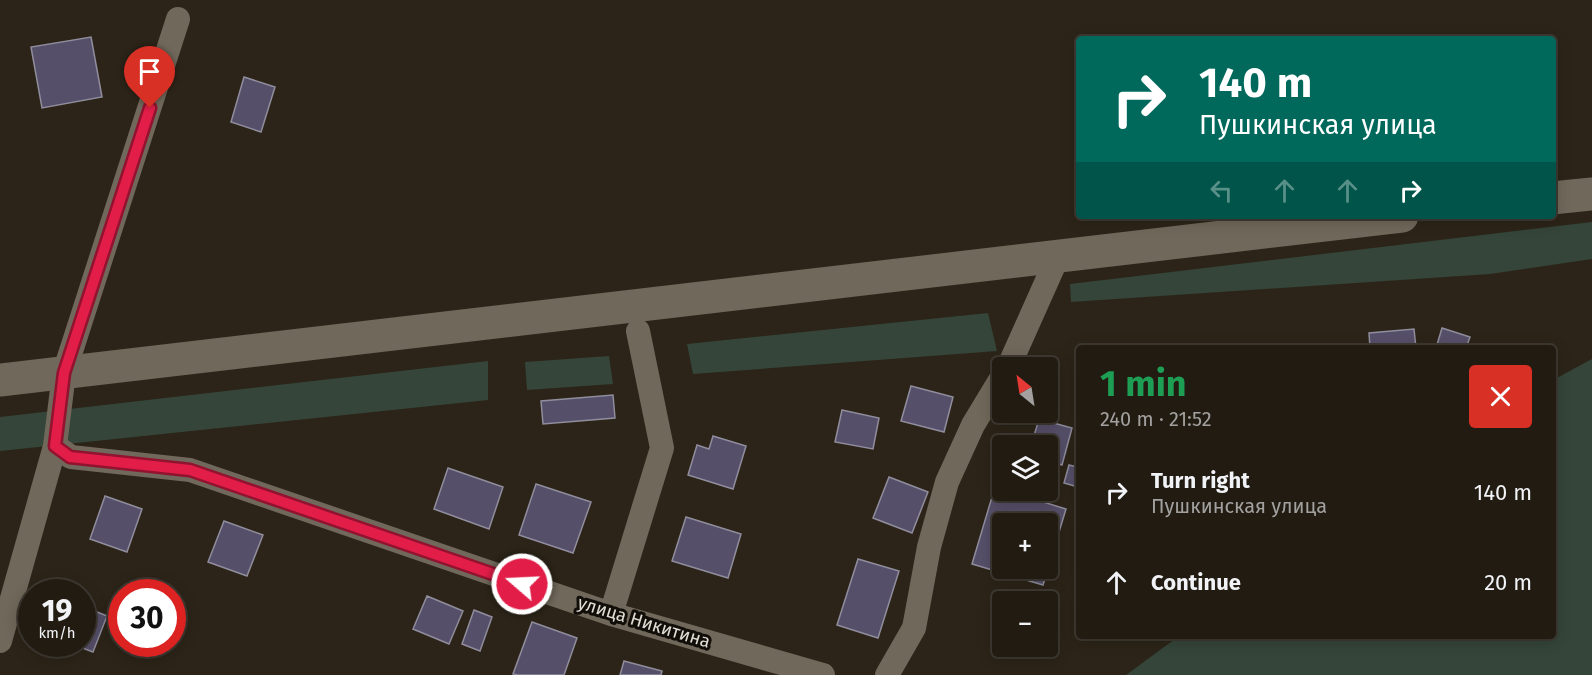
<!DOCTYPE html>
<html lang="en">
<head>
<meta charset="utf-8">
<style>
  body { margin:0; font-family:"Fira Sans",sans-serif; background:#29241b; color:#f1f3f6; height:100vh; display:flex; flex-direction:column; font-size:22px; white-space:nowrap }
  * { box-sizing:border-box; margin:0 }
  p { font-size:20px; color:#a2a19f }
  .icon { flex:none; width:33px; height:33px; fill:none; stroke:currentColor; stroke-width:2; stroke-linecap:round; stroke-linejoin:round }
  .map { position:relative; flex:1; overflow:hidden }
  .sheet { position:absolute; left:1076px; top:345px; width:480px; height:294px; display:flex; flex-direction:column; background:#211b12; border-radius:6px; box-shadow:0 3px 15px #0003,0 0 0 2px #3e3932 }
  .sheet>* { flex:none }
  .guide { position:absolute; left:1076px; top:36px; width:480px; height:183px; border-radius:6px; box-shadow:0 3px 15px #0003,0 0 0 2px #3e3932; background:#00695c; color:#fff; overflow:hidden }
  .needle { width:39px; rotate:330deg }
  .tools { position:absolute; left:992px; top:357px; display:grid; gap:12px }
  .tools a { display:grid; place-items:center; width:66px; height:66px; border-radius:6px; background:#211b12; box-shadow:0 3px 15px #0003,0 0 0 2px #3e3932; font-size:30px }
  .speed { position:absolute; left:18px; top:579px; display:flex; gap:12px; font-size:30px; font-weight:700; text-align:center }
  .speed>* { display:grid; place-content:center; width:78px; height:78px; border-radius:50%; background:#211b12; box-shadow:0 3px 15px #0003,0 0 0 2px #3e3932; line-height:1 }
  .speed small { font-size:15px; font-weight:400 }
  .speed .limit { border:9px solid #d22; background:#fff; color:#111 }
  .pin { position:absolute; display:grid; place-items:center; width:51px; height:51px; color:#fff; margin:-62px -26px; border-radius:50% 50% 50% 0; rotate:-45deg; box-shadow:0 0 6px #0007 }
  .pin .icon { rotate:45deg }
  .me { position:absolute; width:66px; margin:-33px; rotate:289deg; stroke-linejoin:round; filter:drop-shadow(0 0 4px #0008) }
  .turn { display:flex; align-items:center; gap:21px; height:126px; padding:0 24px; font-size:27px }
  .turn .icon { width:78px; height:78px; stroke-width:2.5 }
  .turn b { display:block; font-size:42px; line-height:51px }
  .lanes { display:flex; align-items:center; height:57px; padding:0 24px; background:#0003; justify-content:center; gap:30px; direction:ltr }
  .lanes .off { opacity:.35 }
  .round { display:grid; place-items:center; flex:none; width:63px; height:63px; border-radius:6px; background:#29241b }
  .headline { display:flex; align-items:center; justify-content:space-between; height:102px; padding:0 24px }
  h1 { font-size:36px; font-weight:700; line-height:45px; color:#1e9e55 }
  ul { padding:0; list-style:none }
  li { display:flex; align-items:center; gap:18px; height:90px; padding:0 24px }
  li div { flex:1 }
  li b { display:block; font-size:22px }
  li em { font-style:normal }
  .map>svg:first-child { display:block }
  .green { fill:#354539 }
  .building { fill:#554f69; stroke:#908d9d; stroke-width:1.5; fill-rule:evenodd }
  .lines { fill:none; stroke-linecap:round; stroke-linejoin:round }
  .street { stroke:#70685a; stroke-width:24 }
  .secondary { stroke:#70685a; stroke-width:33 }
  .route-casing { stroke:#92132f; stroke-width:15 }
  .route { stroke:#e11d48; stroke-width:10 }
  .labels { text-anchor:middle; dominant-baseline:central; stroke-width:6; stroke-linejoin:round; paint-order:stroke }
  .street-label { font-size:18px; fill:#e1dcd4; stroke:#110e09 }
</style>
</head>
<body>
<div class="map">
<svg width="1592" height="675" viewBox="0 0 1592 675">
  <rect width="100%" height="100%" fill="#2c2418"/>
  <path class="green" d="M 1592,222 L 1592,259 L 1490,274 L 1071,302 L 1070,284 Z
    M 988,313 L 997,351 L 693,374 L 687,344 Z
    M 609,356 L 613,384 L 527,390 L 525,362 Z
    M 1592,359 L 1592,675 L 1126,675 L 1179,636 L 1552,636 L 1553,380 Z
    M 488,361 L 488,400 L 0,451 L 0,417 Z"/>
  <path class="building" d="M 91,37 L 102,97 L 42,108 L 31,47 Z
    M 244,77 L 275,87 L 261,132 L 231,122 Z
    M 1442,328 L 1470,337 L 1466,348 L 1436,348 Z
    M 1414,329 L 1416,348 L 1370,348 L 1369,333 Z
    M 911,386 L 953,397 L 944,432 L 901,421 Z
    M 613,395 L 615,418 L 543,424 L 541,401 Z
    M 842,410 L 879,418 L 873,449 L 835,442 Z
    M 1039,419 L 1072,428 L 1062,465 L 1047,460 L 1047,446 L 1031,446 Z
    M 713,436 L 746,446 L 733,489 L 688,475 L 697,445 L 709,449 Z
    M 1069,465 L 1078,467 L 1078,487 L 1064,483 Z
    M 448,468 L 503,487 L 489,529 L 434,509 Z
    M 889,477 L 928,492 L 912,533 L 873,518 Z
    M 536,484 L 591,502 L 573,553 L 519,535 Z
    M 995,487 L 1066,509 L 1043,585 L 972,564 ZM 1002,524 L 1047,524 L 1047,568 L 1002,568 Z
    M 105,496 L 142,509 L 127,552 L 90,539 Z
    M 686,517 L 741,534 L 728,578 L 672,561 Z
    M 224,521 L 263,535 L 247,576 L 208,562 Z
    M 858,559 L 899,571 L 878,638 L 837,625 Z
    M 427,596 L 463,611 L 449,644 L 413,629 Z
    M 82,606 L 107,616 L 93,652 L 72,644 L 82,644 Z
    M 474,610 L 492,617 L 480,651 L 462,644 Z
    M 532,622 L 577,638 L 564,675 L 518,675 L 513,674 Z
    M 624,661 L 662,671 L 661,675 L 620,675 Z"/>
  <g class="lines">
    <path class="street" d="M 1008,368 L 1058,256
      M 55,446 L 71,457 L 190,470 L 611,614 L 823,675
      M 611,614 L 662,448 L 638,331
      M 0,641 L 55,446 L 64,373 L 178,19
      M 887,675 L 914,628 L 929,547 L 947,482 L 973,425 L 1002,377"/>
    <path class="secondary" d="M 1552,198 L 1592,194
      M 0,380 L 1402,216"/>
  </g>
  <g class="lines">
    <defs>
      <path id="route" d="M 150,108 L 64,373 L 55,446 L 70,457 L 190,470 L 522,584"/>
    </defs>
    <use href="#route" class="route-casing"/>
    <use href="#route" class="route"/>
  </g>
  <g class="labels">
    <g class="street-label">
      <text transform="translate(644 622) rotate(17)">улица Никитина</text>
    </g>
  </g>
</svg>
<div class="tools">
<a><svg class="needle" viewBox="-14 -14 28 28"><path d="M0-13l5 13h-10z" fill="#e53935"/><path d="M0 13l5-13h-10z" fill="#a2a19f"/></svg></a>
<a><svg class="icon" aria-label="layers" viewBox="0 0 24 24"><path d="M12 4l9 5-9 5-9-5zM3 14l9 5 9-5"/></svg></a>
<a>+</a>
<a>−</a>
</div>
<div class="speed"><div>19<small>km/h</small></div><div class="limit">30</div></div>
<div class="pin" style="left:150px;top:108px;background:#d93025"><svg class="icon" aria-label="arrive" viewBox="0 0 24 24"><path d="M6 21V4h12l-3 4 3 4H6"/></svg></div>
<svg class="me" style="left:522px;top:584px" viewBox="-20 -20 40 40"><circle r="17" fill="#e11d48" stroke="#fff" stroke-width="3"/><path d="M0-11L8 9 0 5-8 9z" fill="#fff"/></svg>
<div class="guide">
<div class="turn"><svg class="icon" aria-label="right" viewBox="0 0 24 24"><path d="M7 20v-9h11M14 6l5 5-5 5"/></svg><div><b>140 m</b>Пушкинская улица</div></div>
<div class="lanes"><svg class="icon off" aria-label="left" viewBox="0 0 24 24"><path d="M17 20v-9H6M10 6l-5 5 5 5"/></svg><svg class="icon off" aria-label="ahead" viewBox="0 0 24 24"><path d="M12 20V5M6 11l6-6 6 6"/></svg><svg class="icon off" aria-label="ahead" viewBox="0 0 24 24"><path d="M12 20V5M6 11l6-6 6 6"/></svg><svg class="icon" aria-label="right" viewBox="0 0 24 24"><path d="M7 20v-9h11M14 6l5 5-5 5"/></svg></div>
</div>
<section class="sheet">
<div class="headline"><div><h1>1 min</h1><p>240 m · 21:52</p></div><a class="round" style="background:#d93025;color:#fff"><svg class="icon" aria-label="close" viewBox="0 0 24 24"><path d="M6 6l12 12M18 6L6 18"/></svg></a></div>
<ul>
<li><svg class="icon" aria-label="right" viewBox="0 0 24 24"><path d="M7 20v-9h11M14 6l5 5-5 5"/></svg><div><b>Turn right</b><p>Пушкинская улица</p></div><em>140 m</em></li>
<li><svg class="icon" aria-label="ahead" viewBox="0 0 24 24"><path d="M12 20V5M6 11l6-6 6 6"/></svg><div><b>Continue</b></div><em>20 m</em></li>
</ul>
</section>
</div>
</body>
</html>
